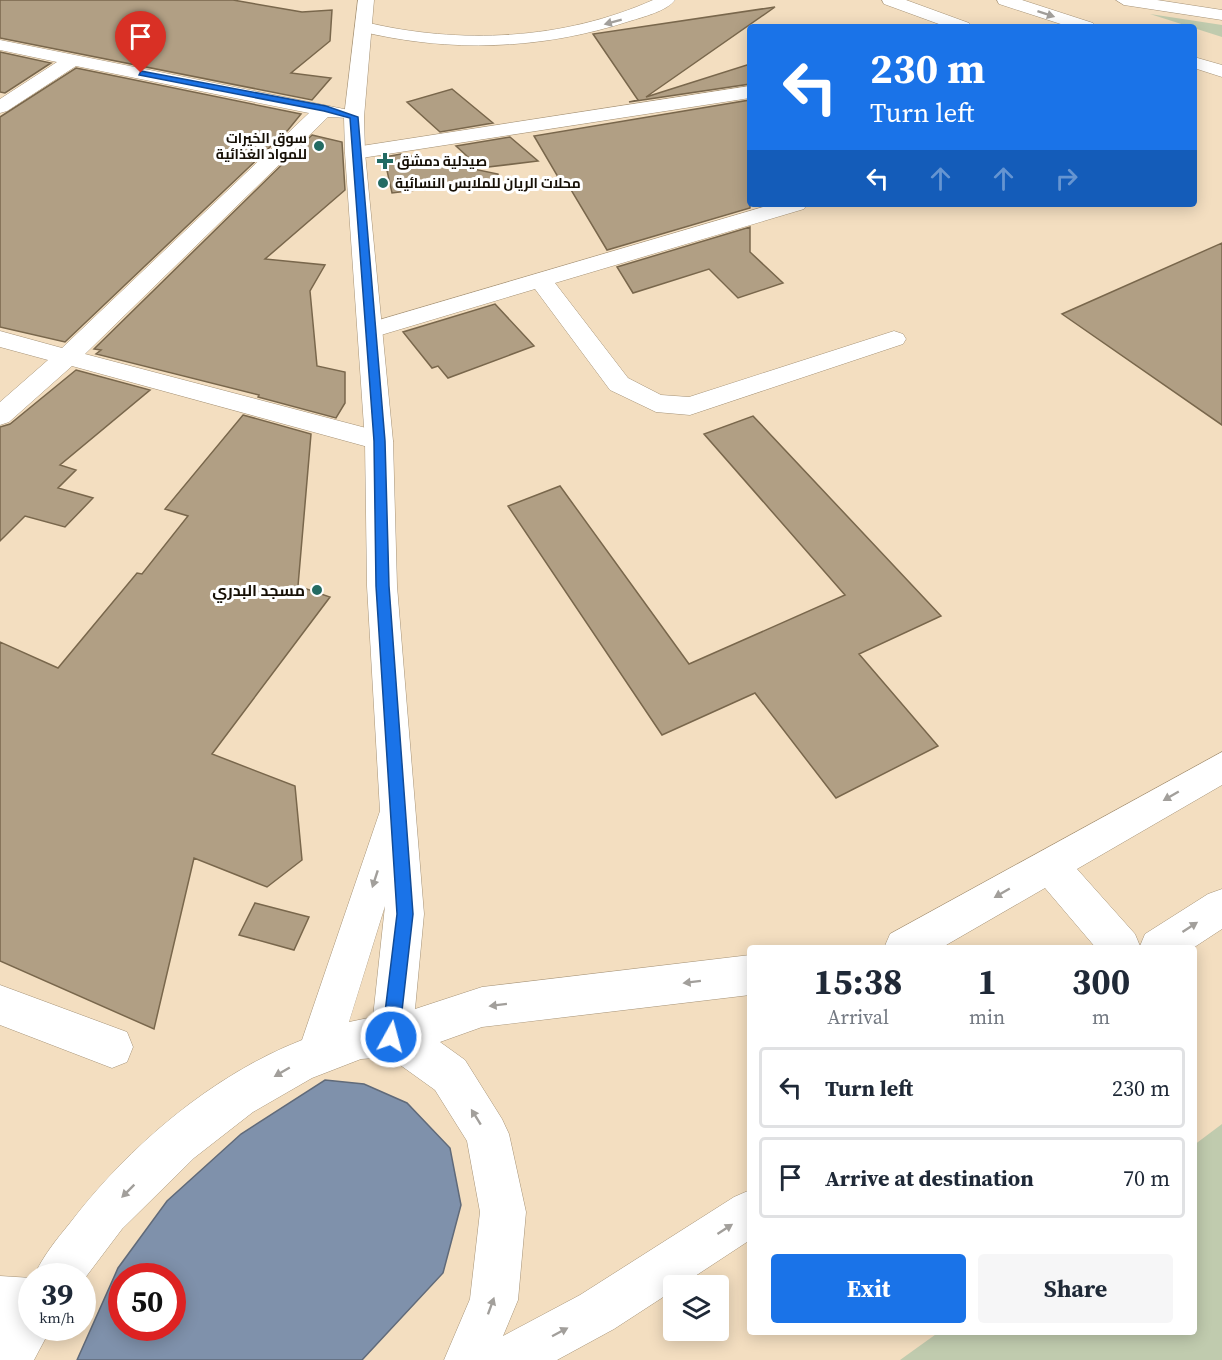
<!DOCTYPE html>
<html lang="en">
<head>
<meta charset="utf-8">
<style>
  body { margin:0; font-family:"Source Serif 4",Cairo,serif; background:#f6f6f7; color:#1f2937; height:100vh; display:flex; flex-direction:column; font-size:22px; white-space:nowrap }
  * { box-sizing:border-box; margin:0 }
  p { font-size:20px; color:#747a83 }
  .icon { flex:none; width:33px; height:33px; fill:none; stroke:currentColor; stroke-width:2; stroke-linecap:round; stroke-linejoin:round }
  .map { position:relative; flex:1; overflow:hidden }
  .side { position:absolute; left:747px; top:945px; width:450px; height:390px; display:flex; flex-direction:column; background:#fff; border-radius:6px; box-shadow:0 3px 15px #0003 }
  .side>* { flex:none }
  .guide { position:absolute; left:747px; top:24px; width:450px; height:183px; border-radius:6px; box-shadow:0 3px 15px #0003; background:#1a73e8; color:#fff; overflow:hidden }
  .buttons { position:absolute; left:663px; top:1275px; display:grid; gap:12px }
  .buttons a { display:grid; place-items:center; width:66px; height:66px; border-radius:6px; background:#fff; box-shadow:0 3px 15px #0003; font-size:30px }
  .speed { position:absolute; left:18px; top:1263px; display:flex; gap:12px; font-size:30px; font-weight:700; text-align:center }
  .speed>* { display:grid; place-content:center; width:78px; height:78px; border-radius:50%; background:#fff; box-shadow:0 3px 15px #0003; line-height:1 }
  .speed small { font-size:15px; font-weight:400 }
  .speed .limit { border:9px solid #d22; background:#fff; color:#111 }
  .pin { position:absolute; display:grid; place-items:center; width:51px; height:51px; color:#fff; margin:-62px -26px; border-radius:50% 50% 50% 0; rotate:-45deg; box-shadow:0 0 6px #0007 }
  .pin .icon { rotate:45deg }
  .me { position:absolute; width:66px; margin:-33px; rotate:7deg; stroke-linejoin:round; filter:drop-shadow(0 0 4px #0008) }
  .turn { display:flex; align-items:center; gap:21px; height:126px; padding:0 24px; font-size:27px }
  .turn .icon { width:78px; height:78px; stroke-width:2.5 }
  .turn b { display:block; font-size:42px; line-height:51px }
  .lanes { display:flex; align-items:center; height:57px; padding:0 24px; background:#0003; justify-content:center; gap:30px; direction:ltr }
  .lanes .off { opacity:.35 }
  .eta { display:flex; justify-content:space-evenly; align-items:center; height:102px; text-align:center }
  .eta b { font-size:36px; font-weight:700; line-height:42px }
  .action { display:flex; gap:12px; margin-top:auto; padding:12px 24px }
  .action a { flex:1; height:69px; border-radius:6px; background:#1a73e8; color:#fff; font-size:24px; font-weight:700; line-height:69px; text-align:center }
  .action a+a { background:#f6f6f7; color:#1f2937 }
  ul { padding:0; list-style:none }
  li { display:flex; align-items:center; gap:18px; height:81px; margin:0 12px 9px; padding:0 12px; border:3px solid #e0e1e3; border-radius:6px }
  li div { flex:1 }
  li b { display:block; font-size:22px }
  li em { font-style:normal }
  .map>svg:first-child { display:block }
  .green { fill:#c0cbae }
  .water { fill:#7f91ab; stroke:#606a79; stroke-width:1.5; fill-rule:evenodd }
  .building { fill:#b19f84; stroke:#79674c; stroke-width:1.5 }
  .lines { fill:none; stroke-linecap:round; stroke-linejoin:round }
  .minor-casing { stroke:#a69377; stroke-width:1 }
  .major-casing { stroke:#a69377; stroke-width:1 }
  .highway-casing { stroke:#a69377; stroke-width:1 }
  .minor { fill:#fff; fill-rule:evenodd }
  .major { fill:#fff; fill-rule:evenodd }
  .highway { fill:#fff; fill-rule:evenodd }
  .oneway { fill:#a29f9b }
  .route { fill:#1a73e8; stroke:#114b97; stroke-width:1.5 }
  .poi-dot { fill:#236b63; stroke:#fff; stroke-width:2 }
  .labels { text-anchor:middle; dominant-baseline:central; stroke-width:6; stroke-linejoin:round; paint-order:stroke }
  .far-poi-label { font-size:14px; font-weight:bold; fill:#160f05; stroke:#fff; text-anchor:start }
  .poi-label { font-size:16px; font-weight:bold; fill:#160f05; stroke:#fff; text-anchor:end }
</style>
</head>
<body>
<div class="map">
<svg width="1222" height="1360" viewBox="0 0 1222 1360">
  <rect width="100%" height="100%" fill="#f3dec0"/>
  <path class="green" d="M 1150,14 L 1222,25 L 1222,37 Z
    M 1222,1124 L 1222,1360 L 900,1360 L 939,1332 L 1194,1332 L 1194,1145 Z"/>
  <path class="water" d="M 325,1080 L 364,1084 L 407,1103 L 450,1148 L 461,1205 L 443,1273 L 362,1360 L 77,1360 L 118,1268 L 167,1201 L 241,1134 ZM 122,1276 L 172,1276 L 172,1328 L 122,1328 Z"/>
  <path class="building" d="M 0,0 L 233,0 L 302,12 L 332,10 L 330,41 L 291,73 L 331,78 L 312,100 L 0,38 Z
    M 775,7 L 646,97 L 750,64 L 750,84 L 629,102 L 638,100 L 593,34 Z
    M 0,52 L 51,63 L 5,93 L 0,92 Z
    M 76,68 L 301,114 L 288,130 L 65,342 L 0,327 L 0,117 Z
    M 452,89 L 493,123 L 440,132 L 407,102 Z
    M 750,100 L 750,208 L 607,250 L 570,188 L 565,189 L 534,136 Z
    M 312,135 L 342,142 L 345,190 L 265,259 L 325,265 L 310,291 L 317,366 L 345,372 L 345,403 L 336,418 L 258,397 L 259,395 L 96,354 L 101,350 L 94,349 Z
    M 510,137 L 538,161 L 480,168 L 456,146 Z
    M 401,154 L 498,174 L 498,180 L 392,193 L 384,157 Z
    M 750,227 L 750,252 L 783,283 L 738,298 L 709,269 L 633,293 L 617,267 Z
    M 1222,243 L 1222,425 L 1062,314 Z
    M 495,304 L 534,346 L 448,378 L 438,366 L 432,368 L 403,332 Z
    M 76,370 L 150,390 L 60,465 L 76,470 L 58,488 L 93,498 L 65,527 L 25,516 L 0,541 L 0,427 L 10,424 Z
    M 243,415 L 311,434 L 298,586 L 330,597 L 212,754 L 295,786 L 302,860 L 267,887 L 194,858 L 154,1029 L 0,961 L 0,642 L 58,668 L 137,573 L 142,574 L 188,516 L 165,509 Z
    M 753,416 L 941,616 L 859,654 L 938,746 L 836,798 L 755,693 L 662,735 L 508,506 L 560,486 L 689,664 L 845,595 L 704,434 Z
    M 255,903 L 309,917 L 294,950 L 239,935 Z"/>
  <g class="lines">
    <defs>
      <path id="minor" d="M 882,0 L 906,0 L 969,23 L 972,27 L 947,27 L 884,4 Z
        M 0,40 L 349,110 L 352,114 L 349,118 L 328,117 L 85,354 L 389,434 L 393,441 L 389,448 L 379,450 L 72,366 L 9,422 L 0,425 L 0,402 L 48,360 L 0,347 L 0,331 L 62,348 L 309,113 L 76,66 L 7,111 L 0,113 L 0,99 L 57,62 L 0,50 Z
        M 750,86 L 750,98 L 355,159 L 348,157 L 345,153 L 348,149 L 355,147 Z
        M 773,204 L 807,204 L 804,209 L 555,283 L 628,378 L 661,395 L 689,397 L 894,331 L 903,334 L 906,339 L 903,344 L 690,415 L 656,412 L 610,390 L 535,289 L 371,338 L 362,335 L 359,330 L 362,325 Z
        M 0,985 L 127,1032 L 133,1047 L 127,1062 L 112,1068 L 0,1025 Z"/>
      <path id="major" d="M 358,0 L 374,0 L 364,117 L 365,153 L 393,441 L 397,586 L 424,914 L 415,1009 L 482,987 L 750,955 L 750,995 L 482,1027 L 440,1042 L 465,1060 L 502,1119 L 509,1134 L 526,1212 L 518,1300 L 503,1336 L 580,1295 L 734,1197 L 750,1190 L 750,1240 L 680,1286 L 674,1286 L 674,1290 L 614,1329 L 557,1360 L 444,1360 L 470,1299 L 480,1212 L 467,1141 L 435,1090 L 389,1057 L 361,1059 L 312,1078 L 253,1112 L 194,1158 L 122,1229 L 82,1282 L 82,1276 L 34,1276 C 43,1256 56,1240 70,1223 C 128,1147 212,1075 302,1040 L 380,811 L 367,586 L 365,441 L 345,153 L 344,117 ZM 385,906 L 373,1017 L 349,1022 Z
        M 1222,752 L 1222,785 L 1077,869 L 1135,934 L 1140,946 L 1145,934 L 1208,894 L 1222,889 L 1222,929 L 1193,948 L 1096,948 L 1045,888 L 941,948 L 884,948 L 890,934 Z
        M 0,1276 L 32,1278 L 32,1328 L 51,1328 L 34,1360 L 0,1360 Z"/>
      <path id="highway" d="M 653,0 L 675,0 C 667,11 643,17 630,21 C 541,50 450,53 359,31 L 356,27 L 365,22 C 460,45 563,40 653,0 Z
        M 997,0 L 1022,0 L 1093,23 L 1096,27 L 1070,27 L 999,4 Z
        M 1116,0 L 1157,0 L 1222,10 L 1222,20 L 1124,5 Z
        M 1194,57 L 1222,65 L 1222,77 L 1194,68 Z"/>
    </defs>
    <use href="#minor" class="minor-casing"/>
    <use href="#major" class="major-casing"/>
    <use href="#highway" class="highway-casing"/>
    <use href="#minor" class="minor"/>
    <use href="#major" class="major"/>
    <use href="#highway" class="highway"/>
  </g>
  <defs><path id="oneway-solid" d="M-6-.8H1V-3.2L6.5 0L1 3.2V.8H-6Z" transform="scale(1.5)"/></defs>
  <g class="oneway">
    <use href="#oneway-solid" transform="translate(1046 14) rotate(18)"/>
    <use href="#oneway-solid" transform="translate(613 22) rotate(165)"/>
    <use href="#oneway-solid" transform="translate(1171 796) rotate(150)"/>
    <use href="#oneway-solid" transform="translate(375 879) rotate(108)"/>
    <use href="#oneway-solid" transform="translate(1002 893) rotate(150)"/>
    <use href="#oneway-solid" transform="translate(1190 927) rotate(-33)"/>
    <use href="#oneway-solid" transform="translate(692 982) rotate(173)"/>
    <use href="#oneway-solid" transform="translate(498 1005) rotate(173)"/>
    <use href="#oneway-solid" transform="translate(282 1072) rotate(150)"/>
    <use href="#oneway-solid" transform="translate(476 1117) rotate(-122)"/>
    <use href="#oneway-solid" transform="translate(128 1191) rotate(135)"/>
    <use href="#oneway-solid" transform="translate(725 1229) rotate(-33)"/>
    <use href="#oneway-solid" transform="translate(491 1306) rotate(-70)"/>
    <use href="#oneway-solid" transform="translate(560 1332) rotate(-28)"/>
  </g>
  <path class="route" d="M 141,71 L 326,106 L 358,117 L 385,441 L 389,586 L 413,914 L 399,1037 L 397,1043 L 391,1045 L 385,1043 L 382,1037 L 397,914 L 376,586 L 374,441 L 350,118 L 324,111 L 139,75 Z"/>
  <g class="poi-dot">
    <circle cx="319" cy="146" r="6"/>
    <path d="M382 152h6v6h6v6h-6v6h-6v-6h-6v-6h6z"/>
    <circle cx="383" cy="183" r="6"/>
    <circle cx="317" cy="590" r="6"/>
  </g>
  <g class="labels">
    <g class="far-poi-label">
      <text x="307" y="138" text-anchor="end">سوق الخيرات<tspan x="307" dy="16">للمواد الغذائية</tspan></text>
      <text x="397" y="161">صيدلية دمشق</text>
      <text x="395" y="183">محلات الريان للملابس النسائية</text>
    </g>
    <g class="poi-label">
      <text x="305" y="590">مسجد البدري</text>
    </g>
  </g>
</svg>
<div class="buttons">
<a><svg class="icon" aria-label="layers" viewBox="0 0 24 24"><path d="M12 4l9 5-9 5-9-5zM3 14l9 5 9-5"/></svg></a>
</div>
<div class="speed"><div>39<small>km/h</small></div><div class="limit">50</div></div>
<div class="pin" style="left:141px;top:73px;background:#d93025"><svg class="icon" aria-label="arrive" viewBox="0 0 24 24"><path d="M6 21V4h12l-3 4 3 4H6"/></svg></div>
<svg class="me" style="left:391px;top:1037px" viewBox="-20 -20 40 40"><circle r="17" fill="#1a73e8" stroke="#fff" stroke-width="3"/><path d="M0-11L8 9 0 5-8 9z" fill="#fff"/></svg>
<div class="guide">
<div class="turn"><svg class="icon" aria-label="left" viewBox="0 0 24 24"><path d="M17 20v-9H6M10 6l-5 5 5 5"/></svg><div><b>230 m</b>Turn left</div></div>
<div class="lanes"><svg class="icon" aria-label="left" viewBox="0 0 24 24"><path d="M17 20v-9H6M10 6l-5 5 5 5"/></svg><svg class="icon off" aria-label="ahead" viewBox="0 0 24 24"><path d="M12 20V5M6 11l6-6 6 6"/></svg><svg class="icon off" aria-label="ahead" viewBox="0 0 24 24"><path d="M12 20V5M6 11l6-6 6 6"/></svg><svg class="icon off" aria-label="right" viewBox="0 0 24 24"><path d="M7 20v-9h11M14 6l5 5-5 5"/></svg></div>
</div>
<section class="side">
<div class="eta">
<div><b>15:38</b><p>Arrival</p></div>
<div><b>1</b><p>min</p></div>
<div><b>300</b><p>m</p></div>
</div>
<ul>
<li><svg class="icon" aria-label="left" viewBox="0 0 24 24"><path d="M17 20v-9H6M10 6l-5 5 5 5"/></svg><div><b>Turn left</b></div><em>230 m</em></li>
<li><svg class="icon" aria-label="arrive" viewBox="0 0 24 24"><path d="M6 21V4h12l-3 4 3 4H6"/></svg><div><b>Arrive at destination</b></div><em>70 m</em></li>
</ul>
<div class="action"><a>Exit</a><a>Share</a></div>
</section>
</div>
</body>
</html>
